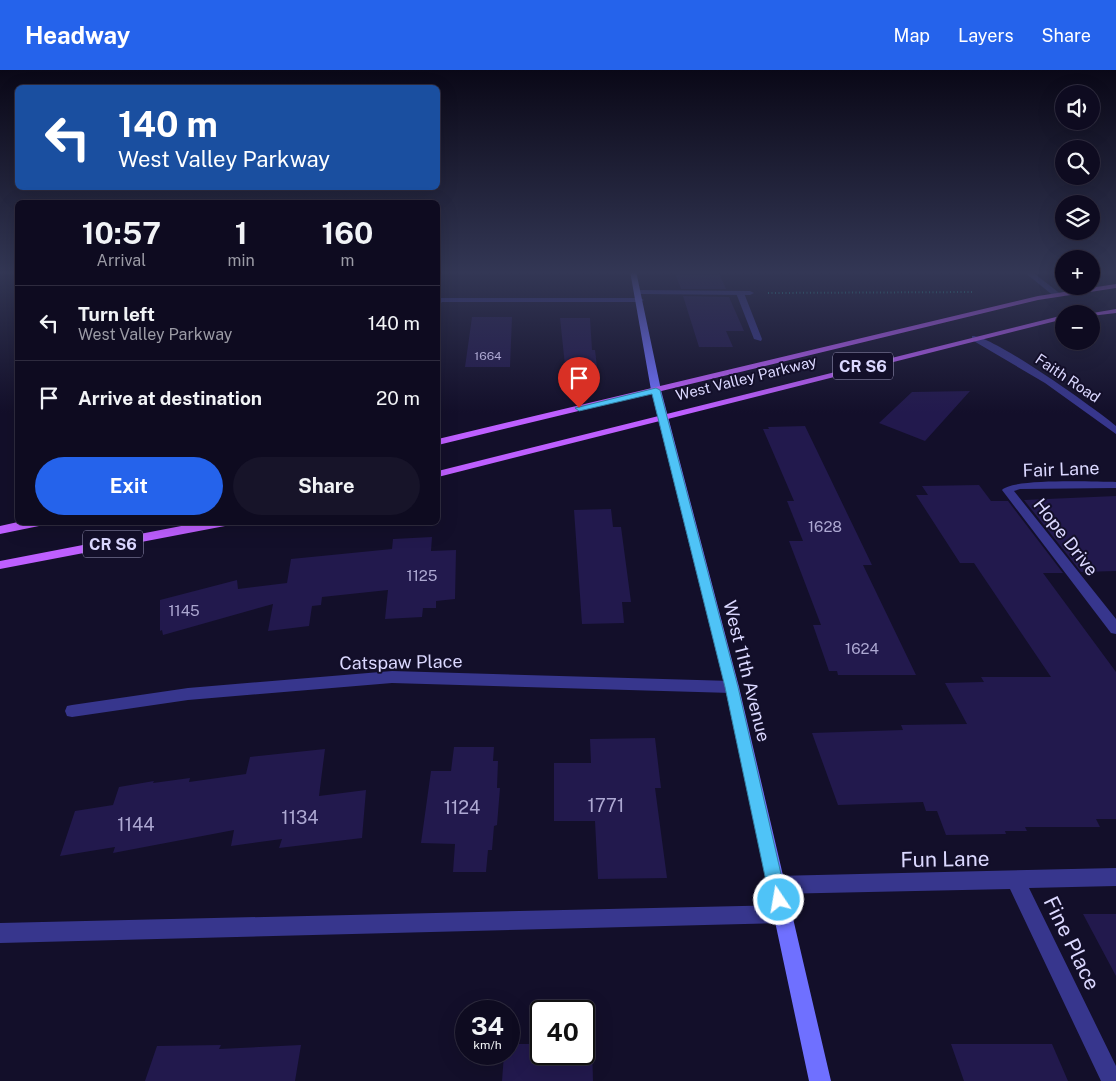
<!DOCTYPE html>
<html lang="en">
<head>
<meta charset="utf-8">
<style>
  body { margin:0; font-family:"Public Sans",sans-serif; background:#171429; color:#f1f3f6; height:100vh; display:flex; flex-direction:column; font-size:19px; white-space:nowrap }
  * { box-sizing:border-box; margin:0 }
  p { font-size:16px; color:#9b9ba5 }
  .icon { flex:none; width:28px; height:28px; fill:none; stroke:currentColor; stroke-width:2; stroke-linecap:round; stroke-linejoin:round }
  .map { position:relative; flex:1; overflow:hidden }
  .panel { position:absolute; left:15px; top:130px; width:425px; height:325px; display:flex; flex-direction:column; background:#0e0b20; border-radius:8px; box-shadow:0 5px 20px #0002,0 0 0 1px #2e2b3e }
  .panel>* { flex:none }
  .guide { position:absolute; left:15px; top:15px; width:425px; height:105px; border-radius:8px; box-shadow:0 5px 20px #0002,0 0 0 1px #2e2b3e; background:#1a4fa0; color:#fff; overflow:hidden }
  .controls { position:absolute; left:1055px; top:15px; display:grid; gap:10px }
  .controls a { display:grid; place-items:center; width:45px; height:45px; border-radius:50%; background:#0e0b20; box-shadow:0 5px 20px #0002,0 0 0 1px #2e2b3e; font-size:25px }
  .speed { position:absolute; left:455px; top:930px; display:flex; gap:10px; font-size:25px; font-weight:700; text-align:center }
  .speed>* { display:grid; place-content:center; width:65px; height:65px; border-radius:50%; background:#0e0b20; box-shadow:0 5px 20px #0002,0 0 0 1px #2e2b3e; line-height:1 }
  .speed small { font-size:12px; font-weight:400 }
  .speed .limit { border:2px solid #111; border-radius:8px; background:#fff; color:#111 }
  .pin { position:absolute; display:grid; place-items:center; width:42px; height:42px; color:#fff; margin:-51px -21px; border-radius:50% 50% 50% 0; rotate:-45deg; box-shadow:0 0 5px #0007 }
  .pin .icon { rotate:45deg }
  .me { position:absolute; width:55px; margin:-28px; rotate:348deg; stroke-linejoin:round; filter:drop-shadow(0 0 4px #0008) }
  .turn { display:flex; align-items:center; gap:18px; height:105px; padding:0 20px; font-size:22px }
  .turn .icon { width:65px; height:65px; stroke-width:2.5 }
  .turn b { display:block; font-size:35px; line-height:42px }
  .eta { display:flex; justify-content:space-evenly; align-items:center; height:85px; text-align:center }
  .eta b { font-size:30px; font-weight:700; line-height:35px }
  .primary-button { display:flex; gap:10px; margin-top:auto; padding:10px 20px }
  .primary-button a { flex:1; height:58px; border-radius:30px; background:#2563eb; color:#fff; font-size:20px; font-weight:700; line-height:58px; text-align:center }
  .primary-button a+a { background:#171429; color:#f1f3f6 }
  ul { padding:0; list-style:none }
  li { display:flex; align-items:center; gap:15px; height:75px; padding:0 20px; border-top:1px solid #2e2b3e }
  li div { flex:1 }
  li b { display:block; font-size:19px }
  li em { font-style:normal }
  header { display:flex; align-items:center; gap:30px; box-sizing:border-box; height:70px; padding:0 25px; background:#2563eb; color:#fff }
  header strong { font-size:24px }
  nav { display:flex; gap:28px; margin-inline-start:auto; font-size:18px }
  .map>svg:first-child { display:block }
  .building { fill:#22194d }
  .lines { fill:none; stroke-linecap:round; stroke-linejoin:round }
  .path { stroke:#27c4b6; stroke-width:2; stroke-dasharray:1 2.5; stroke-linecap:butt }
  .lane { fill:#37368d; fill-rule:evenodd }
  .street { fill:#37368d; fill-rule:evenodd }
  .secondary { fill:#6f70ff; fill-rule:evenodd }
  .primary { fill:#be5fff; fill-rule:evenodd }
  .route { fill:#4fc3f7; stroke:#337fa1 }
  .labels { text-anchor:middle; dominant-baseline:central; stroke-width:4; stroke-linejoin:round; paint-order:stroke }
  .far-number-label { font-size:12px; fill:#ada8d2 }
  .far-street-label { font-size:15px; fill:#dbd8ff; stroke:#130f2a }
  .number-label { font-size:15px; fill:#ada8d2 }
  .shield { fill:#130f2a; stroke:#9f9cbf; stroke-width:1 }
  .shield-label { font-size:16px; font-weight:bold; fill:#dbd8ff }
  .street-label { font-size:18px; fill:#dbd8ff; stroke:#130f2a }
  .near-number-label { font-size:18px; fill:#ada8d2 }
  .near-street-label { font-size:21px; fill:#dbd8ff; stroke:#130f2a }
</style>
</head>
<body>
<header>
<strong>Headway</strong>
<nav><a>Map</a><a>Layers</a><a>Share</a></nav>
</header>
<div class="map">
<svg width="1116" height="1011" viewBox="0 0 1116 1011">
  <rect width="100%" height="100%" fill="#130f2a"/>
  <path class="building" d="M 674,201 L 718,201 L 726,219 L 681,219 Z
    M 683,226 L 729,227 L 744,261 L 726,261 L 733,277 L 699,277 Z
    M 472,247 L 512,247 L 510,297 L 465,297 Z
    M 560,248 L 590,248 L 592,280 L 595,280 L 598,305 L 566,305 Z
    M 970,321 L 925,371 L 879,353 L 912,322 Z
    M 805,356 L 872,495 L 863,495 L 916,605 L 838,605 L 837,601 L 829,601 L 813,555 L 821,555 L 789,471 L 803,471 L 787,431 L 794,431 L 763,359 L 769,359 L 768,357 Z
    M 979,415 L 991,431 L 1008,431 L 1063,503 L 1043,503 L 1116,602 L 1116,749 L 1096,749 L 1100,757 L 1025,757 L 1027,761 L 1005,761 L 1006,764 L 946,765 L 937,741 L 926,741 L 923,732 L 838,735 L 812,663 L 903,660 L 901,655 L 967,654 L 945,613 L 984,612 L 981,607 L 1051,607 L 974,493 L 960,493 L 916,425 L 928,425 L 922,416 Z
    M 1116,426 L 1116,501 L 1081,502 L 1024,430 Z
    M 611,439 L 613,457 L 621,457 L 631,532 L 622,532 L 624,553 L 582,554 L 574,440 Z
    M 432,467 L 431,481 L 456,480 L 455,529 L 436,531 L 436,538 L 423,538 L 422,547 L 385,549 L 388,520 L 322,527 L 321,535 L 312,536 L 309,556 L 268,561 L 273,534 L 163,565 L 162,560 L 160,561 L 160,530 L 237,510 L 238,519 L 287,513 L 291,489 L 392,479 L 393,469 Z
    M 655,668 L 661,718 L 655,718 L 667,808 L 598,809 L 595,751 L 554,751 L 554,693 L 591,693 L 590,669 Z
    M 454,677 L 494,677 L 493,691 L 498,691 L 497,718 L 500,718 L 497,755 L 494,756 L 492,780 L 488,780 L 486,802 L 453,802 L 455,774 L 421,773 L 431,701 L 451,701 Z
    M 325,679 L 319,726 L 366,720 L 362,768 L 279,778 L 282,769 L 231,776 L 234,760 L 113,783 L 115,777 L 60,786 L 75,741 L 113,735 L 119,717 L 154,711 L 153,713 L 190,708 L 189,712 L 246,704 L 250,687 Z
    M 1083,844 L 1116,844 L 1116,906 Z
    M 509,974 L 541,974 L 541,984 L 584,984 L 584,975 L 592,975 L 593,1011 L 502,1011 L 504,984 L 509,984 Z
    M 951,974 L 1052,974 L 1068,1011 L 964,1011 Z
    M 221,975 L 219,979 L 301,975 L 295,1011 L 145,1011 L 157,976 Z"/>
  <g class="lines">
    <path class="path" d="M 768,223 L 974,222"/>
    <path class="lane" d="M 1023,201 L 1031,201 L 1062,225 L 1055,227 Z
      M 740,221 L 744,223 L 762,269 L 761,271 L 754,269 L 736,223 Z"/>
    <path class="street" d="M 636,220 L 750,221 L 754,223 L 750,225 L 639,224 L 636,224 Z
      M 438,228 L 640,228 L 644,230 L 640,232 L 442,232 L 438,235 Z
      M 972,266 C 991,264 1097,340 1116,356 L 1116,364 L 1045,313 L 972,270 Z
      M 1116,412 L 1116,418 L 1020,419 L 1014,421 L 1116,549 L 1116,564 L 1111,563 L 1002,420 C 1013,408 1096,412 1116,412 Z
      M 392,601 L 732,611 L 737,613 L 739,617 L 737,621 L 732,623 L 392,613 L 188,630 L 72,647 L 67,646 L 65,641 L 67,636 L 72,635 L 188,618 Z
      M 1116,798 L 1116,816 L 1029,818 L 1116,996 L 1116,1011 L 1101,1011 L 1010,819 L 775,824 L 769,821 L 766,815 L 769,809 L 775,806 Z
      M 782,835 L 789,837 L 791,844 L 789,851 L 782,853 L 0,873 L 0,853 Z"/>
    <path class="secondary" d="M 630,201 L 636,201 L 661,320 L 739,617 L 831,1011 L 809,1011 L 725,617 L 651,320 Z"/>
    <path class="primary" d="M 1116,214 L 1116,218 L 1038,230 L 438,375 L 438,369 L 1038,226 Z
      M 1116,239 L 1116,243 L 1091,246 L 1091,244 L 1087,244 Z
      M 1064,245 L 1064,249 L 438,407 L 438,401 Z
      M 18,452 L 44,452 L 39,456 L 0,464 L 0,456 Z
      M 202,452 L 230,452 L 225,456 L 0,499 L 0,491 Z"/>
  </g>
  <linearGradient id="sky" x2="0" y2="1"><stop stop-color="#0a0817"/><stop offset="0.59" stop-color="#333755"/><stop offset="1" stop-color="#333755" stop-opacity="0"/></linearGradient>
  <rect width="1116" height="343" fill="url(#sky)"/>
  <path class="route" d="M 656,318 L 660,320 L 738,617 L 787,830 L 785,836 L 779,838 L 773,836 L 770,830 L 725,617 L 652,324 L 579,341 L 575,338 Z"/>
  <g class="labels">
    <g class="far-number-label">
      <text x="488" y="286">1664</text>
    </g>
    <g class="far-street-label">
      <text transform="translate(746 308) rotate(-14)">West Valley Parkway</text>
      <text transform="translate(1068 308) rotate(34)">Faith Road</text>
    </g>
    <g class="number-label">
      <text x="825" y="456">1628</text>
      <text x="422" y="505">1125</text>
      <text x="184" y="540">1145</text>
      <text x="862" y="578">1624</text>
    </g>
    <g class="shield">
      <rect x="833" y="282.5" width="60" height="27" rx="4"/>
      <rect x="83" y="460.5" width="60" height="27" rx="4"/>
    </g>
    <g class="shield-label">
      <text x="863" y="296">CR S6</text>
      <text x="113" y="474">CR S6</text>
    </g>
    <g class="street-label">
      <text transform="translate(1061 399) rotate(-2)">Fair Lane</text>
      <text transform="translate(1066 467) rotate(52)">Hope Drive</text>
      <text transform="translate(401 592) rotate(-1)">Catspaw Place</text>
      <text transform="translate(747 601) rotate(76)">West 11th Avenue</text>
    </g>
    <g class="near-number-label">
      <text x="606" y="735">1771</text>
      <text x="462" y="737">1124</text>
      <text x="300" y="747">1134</text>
      <text x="136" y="754">1144</text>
    </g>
    <g class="near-street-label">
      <text transform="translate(945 789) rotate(-1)">Fun Lane</text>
      <text transform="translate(1072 873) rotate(64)">Fine Place</text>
    </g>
  </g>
</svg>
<div class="controls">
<a><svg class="icon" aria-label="sound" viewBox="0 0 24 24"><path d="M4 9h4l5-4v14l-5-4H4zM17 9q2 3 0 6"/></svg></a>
<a><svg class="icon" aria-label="search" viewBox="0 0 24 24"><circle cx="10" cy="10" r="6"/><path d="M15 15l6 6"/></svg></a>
<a><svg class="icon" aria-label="layers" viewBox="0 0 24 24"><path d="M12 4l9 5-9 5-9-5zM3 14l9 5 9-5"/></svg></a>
<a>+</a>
<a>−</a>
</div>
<div class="speed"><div>34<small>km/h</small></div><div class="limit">40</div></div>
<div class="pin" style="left:579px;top:338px;background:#d93025"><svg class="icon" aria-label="arrive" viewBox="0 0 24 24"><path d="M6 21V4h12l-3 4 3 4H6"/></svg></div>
<svg class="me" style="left:779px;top:830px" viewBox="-20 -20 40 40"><circle r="17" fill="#4fc3f7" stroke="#fff" stroke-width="3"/><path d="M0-11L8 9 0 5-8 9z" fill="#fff"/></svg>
<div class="guide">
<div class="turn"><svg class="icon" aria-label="left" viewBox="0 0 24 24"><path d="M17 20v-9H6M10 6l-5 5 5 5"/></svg><div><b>140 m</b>West Valley Parkway</div></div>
</div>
<section class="panel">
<div class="eta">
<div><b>10:57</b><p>Arrival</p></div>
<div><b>1</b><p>min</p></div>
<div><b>160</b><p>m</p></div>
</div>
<ul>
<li><svg class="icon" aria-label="left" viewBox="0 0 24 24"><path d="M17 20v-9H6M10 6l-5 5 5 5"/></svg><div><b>Turn left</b><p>West Valley Parkway</p></div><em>140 m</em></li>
<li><svg class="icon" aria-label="arrive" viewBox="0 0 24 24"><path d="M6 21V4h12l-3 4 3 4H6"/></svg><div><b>Arrive at destination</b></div><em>20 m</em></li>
</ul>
<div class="primary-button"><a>Exit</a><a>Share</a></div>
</section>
</div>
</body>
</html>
